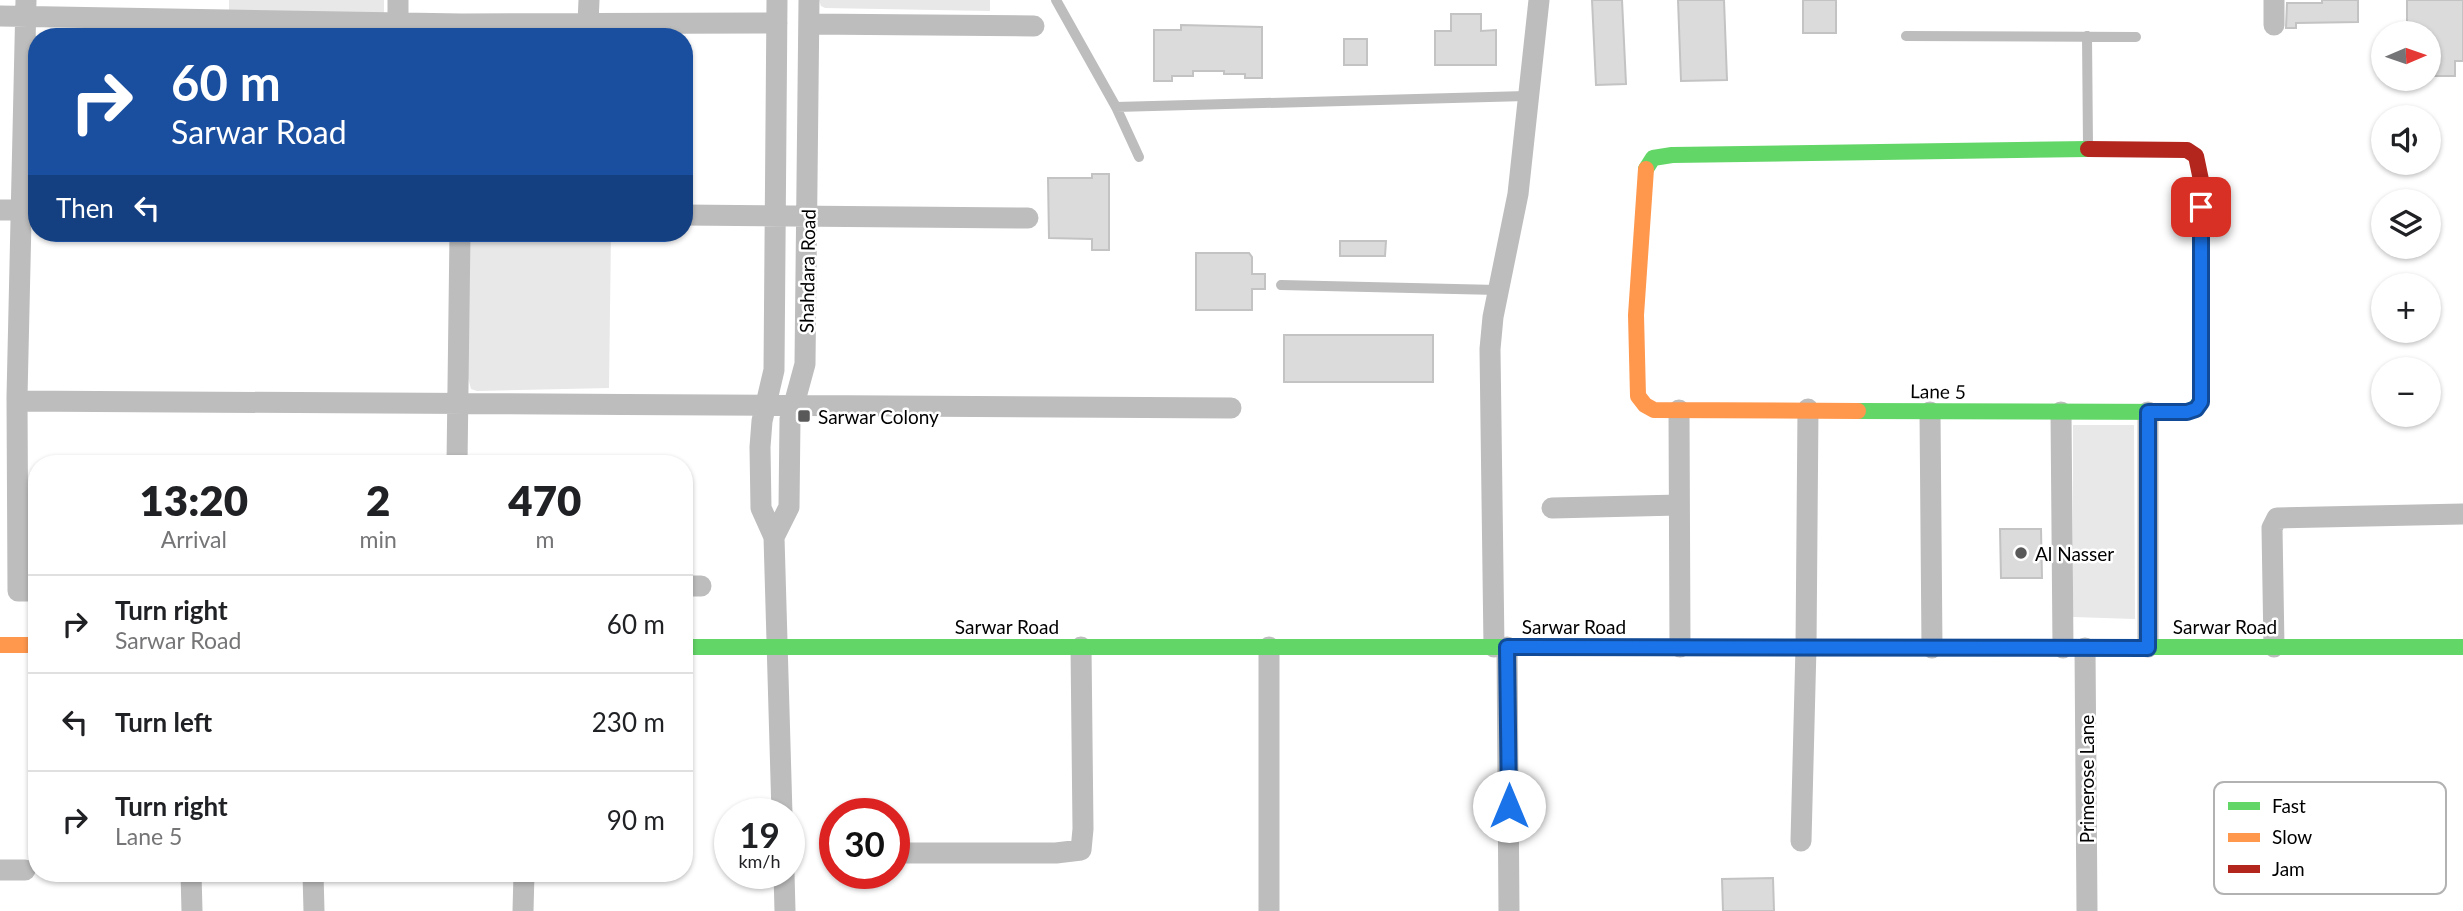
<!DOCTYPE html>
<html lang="en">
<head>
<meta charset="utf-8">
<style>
  body { margin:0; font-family:Lato,sans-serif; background:#f6f6f6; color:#202124; height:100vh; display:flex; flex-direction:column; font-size:26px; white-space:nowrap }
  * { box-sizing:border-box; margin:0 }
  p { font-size:23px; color:#757577 }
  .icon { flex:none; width:38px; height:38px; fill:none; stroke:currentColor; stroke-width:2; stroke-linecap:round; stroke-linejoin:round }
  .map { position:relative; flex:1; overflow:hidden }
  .side { position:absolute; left:28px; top:455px; width:665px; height:427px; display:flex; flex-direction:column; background:#fff; border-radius:28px; box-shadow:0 2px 5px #0004 }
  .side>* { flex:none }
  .top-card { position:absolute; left:28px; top:28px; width:665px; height:214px; border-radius:28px; box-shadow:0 2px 5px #0004; background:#1a4fa0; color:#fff; overflow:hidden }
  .needle { width:46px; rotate:88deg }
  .controls { position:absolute; left:2371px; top:21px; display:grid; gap:14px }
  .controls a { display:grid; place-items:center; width:70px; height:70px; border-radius:50%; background:#fff; box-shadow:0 2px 5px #0004; font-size:35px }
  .speed { position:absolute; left:714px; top:798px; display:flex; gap:14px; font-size:35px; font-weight:700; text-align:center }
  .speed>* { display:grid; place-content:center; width:91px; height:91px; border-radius:50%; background:#fff; box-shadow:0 2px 5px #0004; line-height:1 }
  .speed small { font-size:18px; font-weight:400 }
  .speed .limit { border:10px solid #d22; background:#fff; color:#111 }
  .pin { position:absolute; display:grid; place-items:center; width:60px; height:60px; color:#fff; margin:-30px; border-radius:14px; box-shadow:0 4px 10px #0006 }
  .me { position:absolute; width:77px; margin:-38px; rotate:0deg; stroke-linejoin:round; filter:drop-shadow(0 0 5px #0008) }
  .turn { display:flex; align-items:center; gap:24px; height:147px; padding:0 28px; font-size:32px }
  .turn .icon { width:91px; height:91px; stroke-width:2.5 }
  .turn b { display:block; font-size:49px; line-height:60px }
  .then { display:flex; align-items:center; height:66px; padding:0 28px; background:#0003; gap:14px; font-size:26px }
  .eta { display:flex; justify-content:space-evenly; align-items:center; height:119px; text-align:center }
  .eta b { font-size:42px; font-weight:800; line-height:49px }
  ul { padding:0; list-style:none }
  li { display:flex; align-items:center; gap:21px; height:98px; padding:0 28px; border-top:2px solid #e0e0e0 }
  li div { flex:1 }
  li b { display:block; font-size:26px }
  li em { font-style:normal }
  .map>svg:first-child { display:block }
  .green { fill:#e8e8e8 }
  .building { fill:#dbdbdb; stroke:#c3c3c3; stroke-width:2 }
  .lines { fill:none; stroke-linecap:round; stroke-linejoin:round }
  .lane { stroke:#bdbdbd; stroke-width:10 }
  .street { stroke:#bdbdbd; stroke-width:21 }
  .fast { stroke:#63d668; stroke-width:16 }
  .slow { stroke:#ff974d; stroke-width:16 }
  .jam { stroke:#b3261e; stroke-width:16 }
  .route-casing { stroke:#114b97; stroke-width:18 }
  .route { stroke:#1a73e8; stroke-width:12 }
  .poi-dot { fill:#595959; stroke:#fff; stroke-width:2.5 }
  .labels { text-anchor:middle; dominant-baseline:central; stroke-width:5; stroke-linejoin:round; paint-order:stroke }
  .street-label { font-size:19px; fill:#000; stroke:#fff }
  .poi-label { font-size:19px; fill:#000; stroke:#fff; text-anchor:start }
  .key { fill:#fff; stroke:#b2b2b2; stroke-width:2 }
  .key-label { font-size:19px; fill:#000 }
</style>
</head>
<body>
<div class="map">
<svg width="2463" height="911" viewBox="0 0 2463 911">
  <rect width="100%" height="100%" fill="#fff"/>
  <path class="green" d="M 229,0 L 384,0 L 384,14 L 229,14 Z
    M 819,0 L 990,0 L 990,11 L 825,8 L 821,6 Z
    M 468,233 L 611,233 L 609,388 L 477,391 L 471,389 L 468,378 Z
    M 2073,425 L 2134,425 L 2135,619 L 2073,617 Z"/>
  <path class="building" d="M 1592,0 L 1622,0 L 1626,84 L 1596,85 Z
    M 1678,0 L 1724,0 L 1727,80 L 1681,81 Z
    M 1803,0 L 1836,0 L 1836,33 L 1803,33 Z
    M 2322,0 L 2358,0 L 2358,22 L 2296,23 L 2296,28 L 2286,28 L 2287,3 L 2322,3 Z
    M 2407,0 L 2463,0 L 2463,61 L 2455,61 L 2455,76 L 2429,76 L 2429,33 L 2407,33 Z
    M 1451,14 L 1481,14 L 1481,31 L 1496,30 L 1496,65 L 1435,65 L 1435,31 L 1451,31 Z
    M 1181,25 L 1262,27 L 1262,78 L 1245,78 L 1245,74 L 1224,74 L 1224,71 L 1193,71 L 1193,76 L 1172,76 L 1172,81 L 1154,81 L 1154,30 L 1181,30 Z
    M 1344,39 L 1367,39 L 1367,65 L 1344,65 Z
    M 1092,174 L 1109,174 L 1109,250 L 1092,250 L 1092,239 L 1049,238 L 1048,178 L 1092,178 Z
    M 1340,241 L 1386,241 L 1385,256 L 1340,256 Z
    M 1196,253 L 1249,253 L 1252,257 L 1252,274 L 1265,274 L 1265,289 L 1252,289 L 1252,310 L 1196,310 Z
    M 1284,335 L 1433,335 L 1433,382 L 1284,382 Z
    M 2000,529 L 2041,529 L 2042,578 L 2001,578 Z
    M 1773,878 L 1774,911 L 1723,911 L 1722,879 Z"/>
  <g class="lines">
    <path class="lane" d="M 1056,0 L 1116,107 L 1139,157
      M 1906,36 L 2136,37
      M 2087,36 L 2088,146
      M 1116,107 L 1528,96
      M 1281,285 L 1498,290"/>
    <path class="street" d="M 26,0 L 17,397 L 18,591 L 37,591
      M 398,0 L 398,23
      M 777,0 L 774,370 L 762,421 L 760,447 L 761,508 L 774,537 L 782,814
      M 2274,0 L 2274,25
      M 0,16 L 462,24 L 777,23
      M 588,23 L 589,0
      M 809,24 L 1034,26
      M 0,210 L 37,210
      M 684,215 L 1028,218
      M 17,401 C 422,401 826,408 1231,408
      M 1679,410 L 1680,647
      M 1930,412 L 1932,648
      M 2061,412 L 2063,648
      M 2148,412 L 2148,647
      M 457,464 L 460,233
      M 1552,508 L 1679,505
      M 774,537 L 789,507 L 790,419 L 805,364 L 809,0
      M 684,586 L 701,586
      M 1494,647 L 1490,349 L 1493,317 L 1518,194 L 1539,0
      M 1507,647 L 1509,911
      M 2274,647 L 2272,528 L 2277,518 L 2463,514
      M 2085,648 L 2087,911
      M 1801,841 L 1806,647 L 1808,409
      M 894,853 L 1056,853 L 1081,850 L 1083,829 L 1081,647
      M 0,870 L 25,870
      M 191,873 L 192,911
      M 313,873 L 314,911
      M 784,873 L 785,911
      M 523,911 L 524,873
      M 1269,911 L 1269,647"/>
    <path class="fast" d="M 1646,169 L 1653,158 L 1672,155 L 2088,149
      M 1858,411 L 2187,412 C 2195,409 2200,405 2201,396 L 2201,225
      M 684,647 L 1537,647
      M 1992,647 L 2463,647"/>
    <path class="slow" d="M 1646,169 L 1636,315 L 1638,396 L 1645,405 L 1654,410 L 1858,411
      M 0,645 L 37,645
      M 1537,647 L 1992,647"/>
    <path class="jam" d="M 2088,149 L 2187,150 L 2196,156 L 2201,180 L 2201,225"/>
  </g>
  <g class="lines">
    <defs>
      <path id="route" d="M 1509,806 L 1507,647 L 2148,648 L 2148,412 L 2187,412 L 2196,409 L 2201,402 L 2201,207"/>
    </defs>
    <use href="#route" class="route-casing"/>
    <use href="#route" class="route"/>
  </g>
  <g class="poi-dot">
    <rect x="797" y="409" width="14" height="14" rx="3.5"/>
    <circle cx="2021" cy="553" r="7"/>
  </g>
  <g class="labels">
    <g class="street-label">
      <text transform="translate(807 271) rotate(-89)">Shahdara Road</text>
      <text transform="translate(1938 391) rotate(1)">Lane 5</text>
      <text x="1007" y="626">Sarwar Road</text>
      <text x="1574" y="626">Sarwar Road</text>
      <text x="2225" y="626">Sarwar Road</text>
      <text transform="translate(2086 779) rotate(-90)">Primerose Lane</text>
    </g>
    <g class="poi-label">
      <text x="818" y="416">Sarwar Colony</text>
      <text x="2035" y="553">Al Nasser</text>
    </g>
  </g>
  <rect x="2214" y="782" width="232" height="112" rx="10" class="key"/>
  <rect x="2228" y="802" width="32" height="8" fill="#63d668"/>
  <rect x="2228" y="833" width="32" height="9" fill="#ff974d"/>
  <rect x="2228" y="865" width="32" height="8" fill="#b3261e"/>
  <g class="key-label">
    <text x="2272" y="813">Fast</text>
    <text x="2272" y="844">Slow</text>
    <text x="2272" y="876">Jam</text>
  </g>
</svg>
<div class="controls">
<a><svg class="needle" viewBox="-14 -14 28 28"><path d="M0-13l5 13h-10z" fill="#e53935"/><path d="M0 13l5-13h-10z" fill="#757577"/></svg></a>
<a><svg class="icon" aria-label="sound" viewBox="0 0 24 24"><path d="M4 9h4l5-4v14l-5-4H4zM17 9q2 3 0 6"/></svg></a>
<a><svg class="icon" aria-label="layers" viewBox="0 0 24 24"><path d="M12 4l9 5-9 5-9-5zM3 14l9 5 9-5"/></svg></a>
<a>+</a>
<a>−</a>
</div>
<div class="speed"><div>19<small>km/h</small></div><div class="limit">30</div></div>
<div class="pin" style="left:2201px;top:207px;background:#d93025"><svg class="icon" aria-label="arrive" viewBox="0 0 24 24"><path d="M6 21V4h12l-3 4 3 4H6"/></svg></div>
<svg class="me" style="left:1509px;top:806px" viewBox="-20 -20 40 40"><circle r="19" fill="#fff"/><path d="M0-13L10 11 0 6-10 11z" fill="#1a73e8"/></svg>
<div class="top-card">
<div class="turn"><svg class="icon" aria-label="right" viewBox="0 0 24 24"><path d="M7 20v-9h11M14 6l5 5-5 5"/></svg><div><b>60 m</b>Sarwar Road</div></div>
<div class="then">Then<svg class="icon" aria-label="left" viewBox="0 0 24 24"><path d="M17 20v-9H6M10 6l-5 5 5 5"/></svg></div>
</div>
<section class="side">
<div class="eta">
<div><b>13:20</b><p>Arrival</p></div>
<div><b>2</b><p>min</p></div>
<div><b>470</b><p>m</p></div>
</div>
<ul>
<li><svg class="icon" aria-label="right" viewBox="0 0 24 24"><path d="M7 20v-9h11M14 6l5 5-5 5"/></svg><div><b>Turn right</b><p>Sarwar Road</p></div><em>60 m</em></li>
<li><svg class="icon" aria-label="left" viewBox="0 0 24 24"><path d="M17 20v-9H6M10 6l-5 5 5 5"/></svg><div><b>Turn left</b></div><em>230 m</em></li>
<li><svg class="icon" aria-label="right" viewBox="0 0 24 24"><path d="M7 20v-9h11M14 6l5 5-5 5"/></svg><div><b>Turn right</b><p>Lane 5</p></div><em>90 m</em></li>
</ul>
</section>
</div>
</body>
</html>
